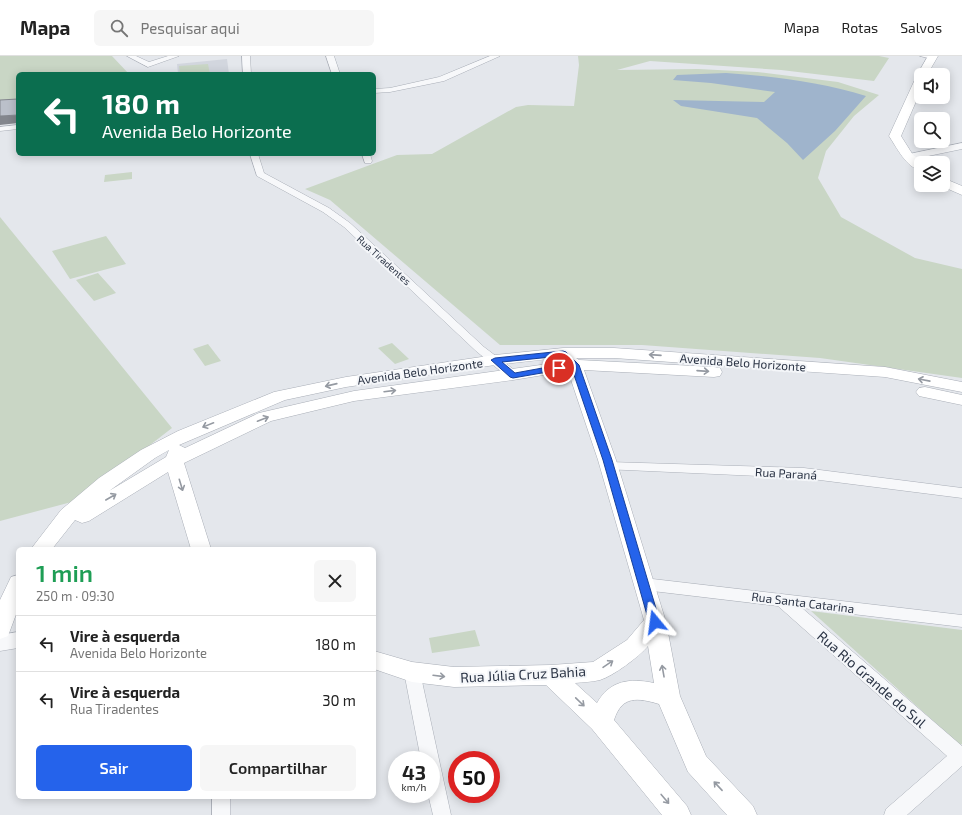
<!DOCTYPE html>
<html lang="pt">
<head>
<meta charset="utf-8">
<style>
  body { margin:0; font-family:"Exo 2",sans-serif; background:#f6f6f6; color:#222; height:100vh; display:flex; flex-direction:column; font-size:15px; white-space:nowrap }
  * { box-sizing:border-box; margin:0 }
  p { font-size:13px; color:#767676 }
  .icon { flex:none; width:22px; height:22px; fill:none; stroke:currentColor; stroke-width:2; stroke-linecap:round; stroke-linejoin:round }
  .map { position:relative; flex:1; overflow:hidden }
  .panel { position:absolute; left:16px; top:491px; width:360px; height:252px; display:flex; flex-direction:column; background:#fff; border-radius:6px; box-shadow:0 2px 10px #0003 }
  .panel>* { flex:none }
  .hud { position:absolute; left:16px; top:16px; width:360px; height:84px; border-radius:6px; box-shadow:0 2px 10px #0003; background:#0b6e4f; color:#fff; overflow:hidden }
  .fabs { position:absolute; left:914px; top:12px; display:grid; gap:8px }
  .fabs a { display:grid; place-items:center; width:36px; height:36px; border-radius:6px; background:#fff; box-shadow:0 2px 10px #0003; font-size:20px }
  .speed { position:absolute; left:388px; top:695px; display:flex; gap:8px; font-size:20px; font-weight:700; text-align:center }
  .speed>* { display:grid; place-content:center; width:52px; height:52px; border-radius:50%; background:#fff; box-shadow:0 2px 10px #0003; line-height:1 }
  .speed small { font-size:10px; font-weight:400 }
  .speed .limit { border:6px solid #d22; background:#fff; color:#111 }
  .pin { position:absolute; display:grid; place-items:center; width:34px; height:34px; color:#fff; margin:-17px; border:2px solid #fff; border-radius:50%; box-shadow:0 1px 4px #0007 }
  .me { position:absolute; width:44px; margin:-22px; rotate:344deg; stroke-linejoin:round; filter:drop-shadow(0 0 3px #0008) }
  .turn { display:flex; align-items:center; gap:14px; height:84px; padding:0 20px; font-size:18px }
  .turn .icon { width:52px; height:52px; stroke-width:2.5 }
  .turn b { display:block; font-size:28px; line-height:34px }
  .round { display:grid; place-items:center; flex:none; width:42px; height:42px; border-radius:6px; background:#f6f6f6 }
  .headline { display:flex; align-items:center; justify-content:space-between; height:68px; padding:0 20px }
  h1 { font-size:24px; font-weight:600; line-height:30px; color:#1e9e55 }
  .action { display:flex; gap:8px; margin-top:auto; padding:8px 20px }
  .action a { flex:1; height:46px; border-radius:6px; background:#2563eb; color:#fff; font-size:16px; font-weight:600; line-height:46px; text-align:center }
  .action a+a { background:#f6f6f6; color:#222 }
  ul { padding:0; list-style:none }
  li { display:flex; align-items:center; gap:12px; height:56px; padding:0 20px; border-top:1px solid #e0e0e0 }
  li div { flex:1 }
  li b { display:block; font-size:15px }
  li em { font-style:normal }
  header { display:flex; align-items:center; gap:24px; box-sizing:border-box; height:56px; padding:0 20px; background:#fff; border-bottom:1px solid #e0e0e0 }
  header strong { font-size:19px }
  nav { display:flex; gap:22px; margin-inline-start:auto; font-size:14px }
  .search { width:280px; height:36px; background:#f6f6f6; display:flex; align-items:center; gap:10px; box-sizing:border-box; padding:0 14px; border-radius:6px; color:#767676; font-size:15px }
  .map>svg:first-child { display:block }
  .built { fill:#d2d6de }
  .green { fill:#c9d6c5 }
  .water { fill:#9fb4cc }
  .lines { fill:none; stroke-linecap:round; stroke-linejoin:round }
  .minor-casing { stroke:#a9aeb7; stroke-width:1 }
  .tertiary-casing { stroke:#a9aeb7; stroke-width:1 }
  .secondary-casing { stroke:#a9aeb7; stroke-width:1 }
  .minor { fill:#f7f8fa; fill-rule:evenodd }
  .tertiary { fill:#f7f8fa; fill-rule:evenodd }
  .secondary { fill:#fff; fill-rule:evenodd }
  .shaded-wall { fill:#83868d }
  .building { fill:#bbc0ca; stroke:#83868d }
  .oneway { stroke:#959aa2 }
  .route { fill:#2563eb; stroke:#184099 }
  .labels { text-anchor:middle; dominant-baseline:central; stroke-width:4; stroke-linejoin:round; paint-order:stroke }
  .far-street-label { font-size:10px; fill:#2b3445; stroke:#f4f6f9 }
  .street-label { font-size:12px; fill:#2b3445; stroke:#f4f6f9 }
  .near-street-label { font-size:14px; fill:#2b3445; stroke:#f4f6f9 }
</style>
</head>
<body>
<header>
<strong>Mapa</strong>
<div class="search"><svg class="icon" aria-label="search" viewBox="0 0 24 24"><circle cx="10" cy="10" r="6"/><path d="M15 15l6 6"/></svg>Pesquisar aqui</div>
<nav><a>Mapa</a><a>Rotas</a><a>Salvos</a></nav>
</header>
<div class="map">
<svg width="962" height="759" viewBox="0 0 962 759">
  <rect width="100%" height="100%" fill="#e4e7ec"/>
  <path class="built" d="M 227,3 L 229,18 L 178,18 L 177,8 Z"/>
  <path class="green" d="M 0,0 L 112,0 L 129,18 L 18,18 L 18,46 L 0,48 Z
    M 578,0 L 879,0 L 889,2 L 874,25 L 781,14 L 650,5 L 617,14 L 698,13 L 757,16 L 838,26 L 879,39 L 854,60 L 826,95 L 818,122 L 841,161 L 915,202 L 962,213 L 962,322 L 820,302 L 642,289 L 500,289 L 330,144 L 305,133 L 397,99 L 432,98 L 516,51 L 528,49 L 574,50 L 579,9 Z
    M 208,8 L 210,18 L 180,18 L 179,10 Z
    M 132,116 L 132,123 L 104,126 L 105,119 Z
    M 0,161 L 172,372 L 79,444 L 0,465 Z
    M 106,180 L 126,208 L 70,223 L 52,195 Z
    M 98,217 L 116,237 L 94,245 L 76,224 Z
    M 392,287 L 409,303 L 395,308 L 378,292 Z
    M 208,288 L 221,305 L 205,310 L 193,293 Z
    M 811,555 L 962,574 L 962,688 L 960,689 Z
    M 475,574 L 480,590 L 432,597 L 429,582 Z"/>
  <path class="water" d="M 726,17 C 773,20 821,26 866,40 L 835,75 L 803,104 L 787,87 L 757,62 L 681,50 L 673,44 L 764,46 L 775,36 L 711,27 L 673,24 L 677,19 Z"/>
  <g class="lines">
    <defs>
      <path id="minor" d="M 127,0 L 136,0 L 149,6 L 168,0 L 179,0 L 148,11 Z
        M 242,0 L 250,0 L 251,18 L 243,18 Z
        M 326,0 L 334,0 L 340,18 L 332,18 Z
        M 490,0 L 500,0 L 444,25 L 390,36 L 374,37 L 374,33 L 390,32 L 439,21 Z
        M 920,0 L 935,0 L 936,1 L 932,3 Z
        M 18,69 L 18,73 L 0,75 L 0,71 Z
        M 962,87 L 962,93 L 909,104 L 905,101 L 909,98 Z
        M 250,98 L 258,98 L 264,117 L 329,152 L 350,167 L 484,291 L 517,316 L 519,319 L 517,322 L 509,322 L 476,295 L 344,171 L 323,156 L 257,120 Z
        M 362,98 L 370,98 L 372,105 L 371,107 L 365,107 Z
        M 609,406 L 804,412 L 962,432 L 962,442 L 804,422 L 604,413 L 602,410 L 604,407 Z
        M 644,522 L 962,559 L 962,571 L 802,552 L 962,690 L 962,710 L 907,759 L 884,759 L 886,753 L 947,700 L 778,550 L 644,534 L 639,532 L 636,528 L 639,524 Z
        M 412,609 L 418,611 L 420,616 L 451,759 L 433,759 L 428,738 L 431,738 L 431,704 L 421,704 L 404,616 L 406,611 Z
        M 212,741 L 230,741 L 230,759 L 212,759 Z"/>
      <path id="tertiary" d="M 18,576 L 18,592 L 0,595 L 0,579 Z"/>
      <path id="secondary" d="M 928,0 L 938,0 L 927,19 L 921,19 L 921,34 L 901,80 L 913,99 L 924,107 L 921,107 L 921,115 C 906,111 897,92 889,80 L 917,19 Z
        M 943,122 L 962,130 L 962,139 L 939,129 L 943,129 Z
        M 563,292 L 614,292 L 885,311 L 962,326 L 962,336 L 885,321 L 614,302 L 576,302 L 579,304 L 714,311 L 720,312 L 722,316 L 720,320 L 714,321 L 584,314 L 616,404 L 666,566 L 680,640 L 706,700 L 753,750 L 757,759 L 727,759 L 688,716 L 659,648 C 638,642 622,639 614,664 L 687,750 L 691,759 L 662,759 L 592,673 L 546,629 L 454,631 L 412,626 L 374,613 L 374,595 L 412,606 L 454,611 L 551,609 L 593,606 L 627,584 L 644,564 L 598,404 L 568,315 L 513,324 L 354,345 L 271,365 L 184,407 L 211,493 L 191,493 L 168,416 L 89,465 L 82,467 L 75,464 L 52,493 L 31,493 L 61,454 L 99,422 L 141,394 L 178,375 L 274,336 L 346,321 L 495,299 ZM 559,302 L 562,306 L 354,335 L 259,357 L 185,392 L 179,389 L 285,344 L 346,331 L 495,309 ZM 169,394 L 166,401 L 109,435 L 155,402 ZM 648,590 L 654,627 C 630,622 610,624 597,647 L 575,627 C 583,626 592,626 600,624 C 613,620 639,601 648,590 Z
        M 925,331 L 962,339 L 962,349 L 919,340 L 916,336 L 919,332 Z
        M 18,519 L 18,553 L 8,580 L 0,583 L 0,544 L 11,521 Z"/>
    </defs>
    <use href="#minor" class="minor-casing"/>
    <use href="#tertiary" class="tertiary-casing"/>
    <use href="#secondary" class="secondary-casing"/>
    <use href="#minor" class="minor"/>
    <use href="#tertiary" class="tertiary"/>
    <use href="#secondary" class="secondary"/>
  </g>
  <path class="shaded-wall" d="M 18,59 L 18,67 L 0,69 L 0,60 Z"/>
  <path class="building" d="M 18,43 L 18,59 L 0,60 L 0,44 Z"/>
  <defs><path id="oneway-shaft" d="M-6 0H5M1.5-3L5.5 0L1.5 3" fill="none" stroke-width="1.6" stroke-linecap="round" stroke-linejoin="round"/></defs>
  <g class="oneway">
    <use href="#oneway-shaft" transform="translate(655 299) rotate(-176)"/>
    <use href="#oneway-shaft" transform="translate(703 315) rotate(4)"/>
    <use href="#oneway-shaft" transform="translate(924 324) rotate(-169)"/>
    <use href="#oneway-shaft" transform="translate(331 329) rotate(167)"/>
    <use href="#oneway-shaft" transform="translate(390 335) rotate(-7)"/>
    <use href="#oneway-shaft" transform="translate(263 363) rotate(-21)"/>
    <use href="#oneway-shaft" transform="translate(208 369) rotate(158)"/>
    <use href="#oneway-shaft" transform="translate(181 429) rotate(73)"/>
    <use href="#oneway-shaft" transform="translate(111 441) rotate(-30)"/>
    <use href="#oneway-shaft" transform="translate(608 608) rotate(-34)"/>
    <use href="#oneway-shaft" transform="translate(663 615) rotate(-100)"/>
    <use href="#oneway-shaft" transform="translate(439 620) rotate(7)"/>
    <use href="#oneway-shaft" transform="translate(580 646) rotate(44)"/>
    <use href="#oneway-shaft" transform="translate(718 730) rotate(-133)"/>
    <use href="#oneway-shaft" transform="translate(665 743) rotate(50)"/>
  </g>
  <path class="route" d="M 563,295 L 566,296 L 579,309 L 612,404 L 660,566 L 659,569 L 655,570 L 651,569 L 649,566 L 603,404 L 571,310 L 561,300 L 502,306 L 515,317 L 559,309 L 563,312 L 559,314 L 513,322 L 510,321 L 491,304 L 495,302 Z"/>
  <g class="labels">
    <g class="far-street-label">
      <text transform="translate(384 204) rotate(42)">Rua Tiradentes</text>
    </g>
    <g class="street-label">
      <text transform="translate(743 306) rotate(4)">Avenida Belo Horizonte</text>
      <text transform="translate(420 315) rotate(-8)">Avenida Belo Horizonte</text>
      <text transform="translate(786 417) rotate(3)">Rua Paraná</text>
      <text transform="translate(803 546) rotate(7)">Rua Santa Catarina</text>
    </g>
    <g class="near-street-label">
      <text transform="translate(523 618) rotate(-3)">Rua Júlia Cruz Bahia</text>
      <text transform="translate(872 623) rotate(41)">Rua Rio Grande do Sul</text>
    </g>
  </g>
</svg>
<div class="fabs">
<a><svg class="icon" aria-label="sound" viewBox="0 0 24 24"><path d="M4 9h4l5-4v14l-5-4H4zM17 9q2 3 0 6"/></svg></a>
<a><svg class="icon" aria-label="search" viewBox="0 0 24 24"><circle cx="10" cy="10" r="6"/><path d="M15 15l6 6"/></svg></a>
<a><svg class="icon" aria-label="layers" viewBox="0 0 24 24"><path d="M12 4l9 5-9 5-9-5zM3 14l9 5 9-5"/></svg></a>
</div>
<div class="speed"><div>43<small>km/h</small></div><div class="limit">50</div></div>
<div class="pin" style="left:559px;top:312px;background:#d93025"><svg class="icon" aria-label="arrive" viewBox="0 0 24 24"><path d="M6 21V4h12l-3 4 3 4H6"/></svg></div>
<svg class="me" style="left:655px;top:566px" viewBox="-20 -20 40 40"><path d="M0-17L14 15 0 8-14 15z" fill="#2563eb" stroke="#fff" stroke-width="4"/></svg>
<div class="hud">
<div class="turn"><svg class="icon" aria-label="left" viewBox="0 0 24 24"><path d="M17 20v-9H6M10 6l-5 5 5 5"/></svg><div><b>180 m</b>Avenida Belo Horizonte</div></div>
</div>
<section class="panel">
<div class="headline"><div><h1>1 min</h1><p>250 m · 09:30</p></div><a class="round"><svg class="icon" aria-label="close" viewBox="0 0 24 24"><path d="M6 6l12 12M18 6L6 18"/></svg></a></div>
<ul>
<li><svg class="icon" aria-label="left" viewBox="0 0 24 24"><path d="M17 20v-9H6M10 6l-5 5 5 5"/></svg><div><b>Vire à esquerda</b><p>Avenida Belo Horizonte</p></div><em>180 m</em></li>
<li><svg class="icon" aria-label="left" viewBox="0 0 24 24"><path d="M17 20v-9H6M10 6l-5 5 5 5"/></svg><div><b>Vire à esquerda</b><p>Rua Tiradentes</p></div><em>30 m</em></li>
</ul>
<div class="action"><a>Sair</a><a>Compartilhar</a></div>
</section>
</div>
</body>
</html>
